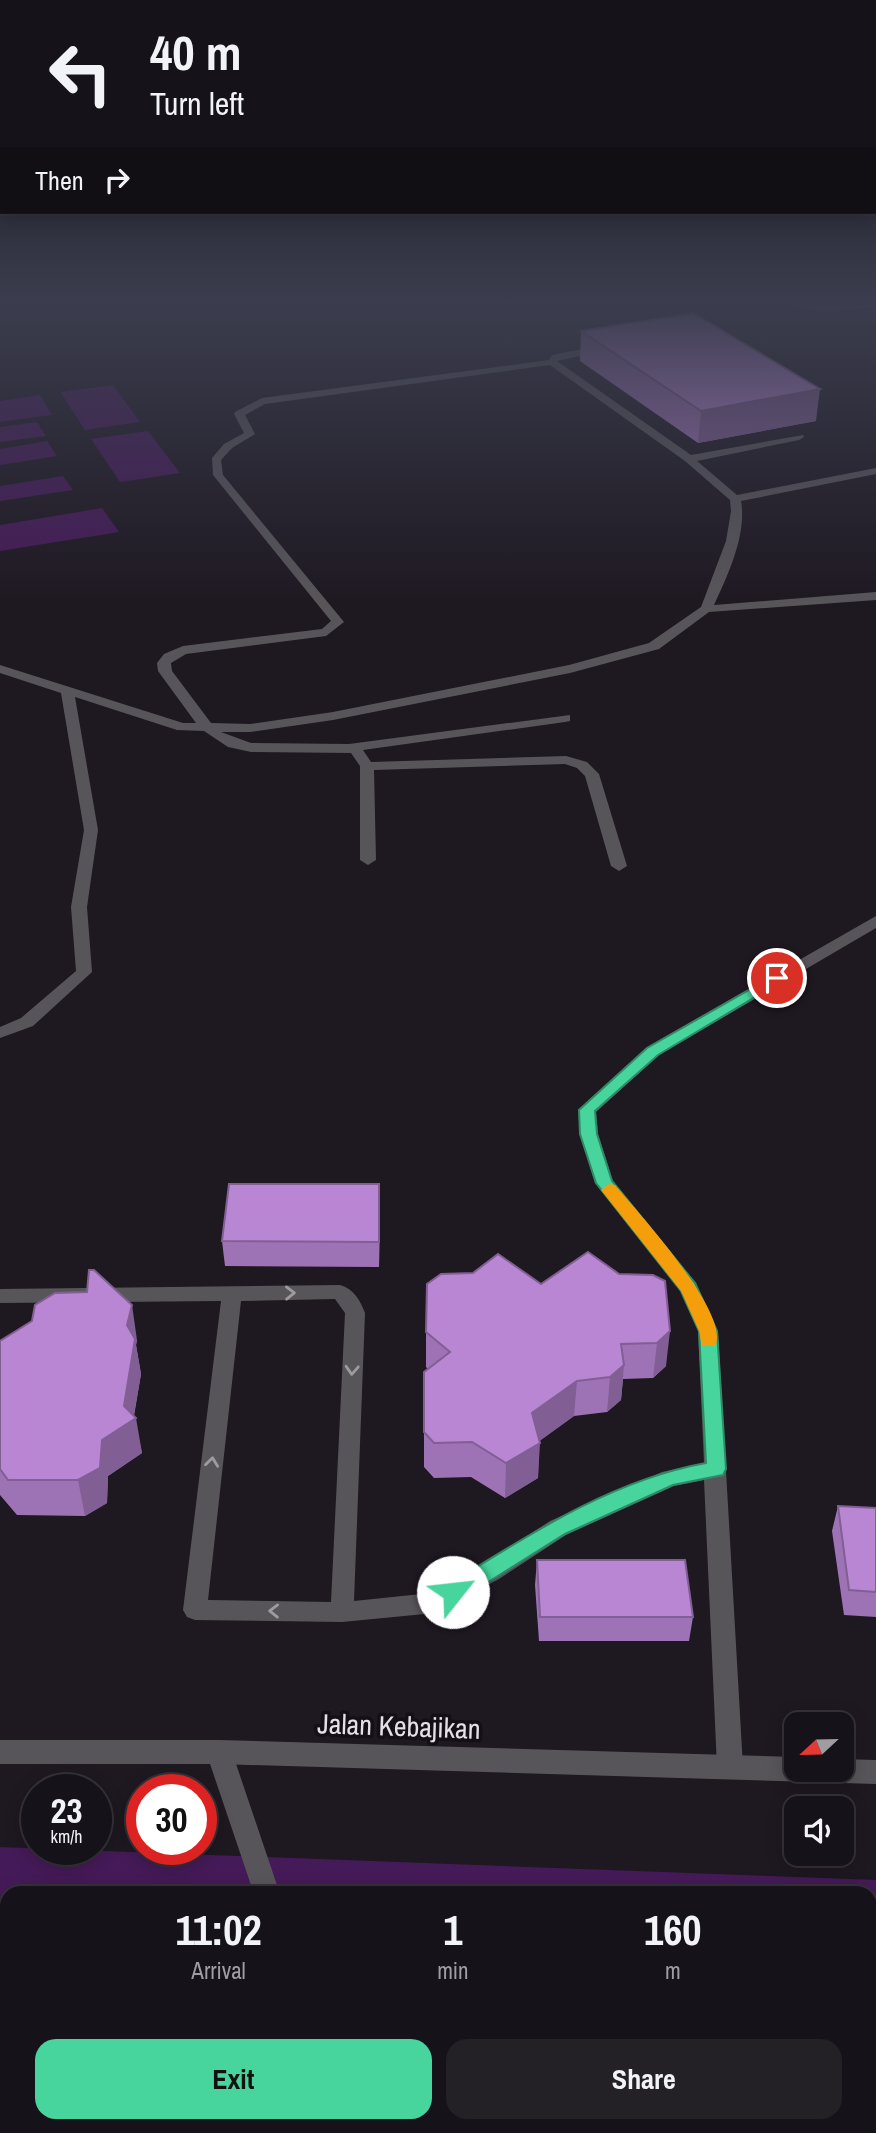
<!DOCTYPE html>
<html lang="en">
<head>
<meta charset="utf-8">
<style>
  body { margin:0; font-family:"Archivo Narrow",sans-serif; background:#232026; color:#f1f3f6; height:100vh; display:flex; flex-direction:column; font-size:26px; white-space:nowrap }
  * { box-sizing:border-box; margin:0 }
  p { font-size:23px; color:#9e9ea2 }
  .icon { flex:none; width:38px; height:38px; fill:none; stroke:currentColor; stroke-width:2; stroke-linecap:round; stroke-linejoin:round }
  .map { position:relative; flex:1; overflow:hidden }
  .side { position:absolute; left:0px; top:1886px; width:877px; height:247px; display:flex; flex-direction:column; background:#161219; border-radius:21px 21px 0 0; box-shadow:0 4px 18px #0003,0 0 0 2px #353238 }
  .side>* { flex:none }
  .guide { position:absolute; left:0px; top:0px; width:877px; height:214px; box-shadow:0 4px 18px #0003,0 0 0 2px #353238; background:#161219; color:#f1f3f6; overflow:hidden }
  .needle { width:46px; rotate:248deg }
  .buttons { position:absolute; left:784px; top:1712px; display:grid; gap:14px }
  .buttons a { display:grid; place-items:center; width:70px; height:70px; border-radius:14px; background:#161219; box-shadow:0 4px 18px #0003,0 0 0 2px #353238; font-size:35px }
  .speed { position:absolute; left:21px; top:1774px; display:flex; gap:14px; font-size:35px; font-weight:700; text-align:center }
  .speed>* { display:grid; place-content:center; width:91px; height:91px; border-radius:50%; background:#161219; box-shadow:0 4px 18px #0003,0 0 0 2px #353238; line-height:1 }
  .speed small { font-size:18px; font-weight:400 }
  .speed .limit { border:10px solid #d22; background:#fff; color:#111 }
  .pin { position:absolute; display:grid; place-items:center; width:60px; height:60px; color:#fff; margin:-30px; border:4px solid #fff; border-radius:50%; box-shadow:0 2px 7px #0007 }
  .me { position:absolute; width:77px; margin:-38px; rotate:61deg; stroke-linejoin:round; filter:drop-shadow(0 0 5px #0008) }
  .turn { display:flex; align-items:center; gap:24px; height:147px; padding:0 35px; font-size:32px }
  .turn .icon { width:91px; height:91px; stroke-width:2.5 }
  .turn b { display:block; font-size:49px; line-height:60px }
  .then { display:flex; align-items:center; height:66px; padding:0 35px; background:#0003; gap:14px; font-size:26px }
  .eta { display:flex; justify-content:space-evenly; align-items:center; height:119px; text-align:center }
  .eta b { font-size:42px; font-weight:700; line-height:49px }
  .button { display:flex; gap:14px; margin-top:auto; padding:14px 35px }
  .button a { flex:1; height:80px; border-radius:21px; background:#48d49d; color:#111; font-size:28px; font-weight:700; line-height:80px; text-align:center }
  .button a+a { background:#232026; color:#f1f3f6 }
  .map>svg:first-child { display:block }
  .green { fill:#451a58; fill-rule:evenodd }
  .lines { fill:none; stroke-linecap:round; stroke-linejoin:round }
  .service { fill:#58555a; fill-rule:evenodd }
  .minor { fill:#58555a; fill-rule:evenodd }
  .tertiary { fill:#58555a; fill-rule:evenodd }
  .wall { fill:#9e73b5 }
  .shaded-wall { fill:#815e94 }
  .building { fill:#b886d3; stroke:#815e94; stroke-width:2 }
  .oneway { stroke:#9e9aa0 }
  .route { fill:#48d49d; stroke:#2f8a66; stroke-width:2 }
  .slow { fill:#f59e0b }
  .labels { text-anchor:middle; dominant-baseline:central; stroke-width:7; stroke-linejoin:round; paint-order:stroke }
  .near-street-label { font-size:28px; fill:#e4e0e6; stroke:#140f17 }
</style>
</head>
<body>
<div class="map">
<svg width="876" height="2133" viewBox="0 0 876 2133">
  <rect width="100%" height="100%" fill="#1e1821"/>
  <path class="green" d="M 113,385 L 140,422 L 85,430 L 60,392 Z
    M 40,395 L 52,415 L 0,422 L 0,401 Z
    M 37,422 L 46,436 L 0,442 L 0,427 Z
    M 148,431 L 180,473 L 120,482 L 91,439 Z
    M 47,441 L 57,456 L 0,465 L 0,449 Z
    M 63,476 L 73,490 L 0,501 L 0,486 Z
    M 102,508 L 119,532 L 0,551 L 0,525 Z
    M 0,1847 L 876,1880 L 876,2133 L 0,2133 ZM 7,1894 L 870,1894 L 870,2126 L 7,2126 Z"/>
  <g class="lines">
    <path class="service" d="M 793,305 L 873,305 L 868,308 L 822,311 Z
      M 603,345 L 608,348 L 606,350 L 557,361 L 691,455 L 803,435 L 804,437 L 799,440 L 697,461 L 737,495 L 876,468 L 876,474 L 741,501 C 747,534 728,575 714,605 L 876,592 L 876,600 L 709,612 L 659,649 L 570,673 L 333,720 L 250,732 L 221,732 L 251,743 L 349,744 L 570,715 L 570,721 L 565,722 L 363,750 L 371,762 L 566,756 L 587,762 L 599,774 L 627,866 L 619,871 L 611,866 L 585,776 L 577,768 L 565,764 L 374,770 L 376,860 L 368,865 L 360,860 L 360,766 L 351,753 L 251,752 L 228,747 L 204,731 L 177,730 L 75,697 L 98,830 L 87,907 L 92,972 L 33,1026 L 0,1038 L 0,1027 L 21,1018 L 76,971 L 71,907 L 84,830 L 61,693 L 0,673 L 0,665 L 183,723 L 196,723 L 158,671 L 157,663 L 164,654 L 183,646 L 322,629 L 331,621 L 213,475 L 212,458 L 224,444 L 244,433 L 234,414 L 235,412 L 262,398 L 549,360 L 552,355 ZM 550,365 L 685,461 L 730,500 L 731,511 L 726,541 L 701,607 L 649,643 L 569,665 L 333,712 L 250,724 L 211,723 L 172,671 L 171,663 L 186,654 L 326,636 L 344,622 L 223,475 L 221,460 L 232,448 L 255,434 L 245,415 L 265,404 Z"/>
    <path class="minor" d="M 876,916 L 876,928 L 659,1055 L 596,1112 L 598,1134 L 613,1181 L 696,1283 L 718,1331 L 743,1767 L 739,1775 L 730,1779 L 721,1775 L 717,1767 L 704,1480 L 674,1486 L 566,1535 L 499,1579 L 435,1613 L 342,1622 L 195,1620 L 187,1617 L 183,1610 L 221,1301 L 0,1303 L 0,1289 L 340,1285 C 354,1289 360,1300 365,1313 L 354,1601 L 431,1593 L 483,1565 L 550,1521 L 662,1472 L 704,1463 L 698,1331 L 680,1291 L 595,1183 L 580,1134 L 578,1110 L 647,1047 ZM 335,1299 L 345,1313 L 331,1602 L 208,1600 L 241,1301 Z
      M 219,1740 L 228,1744 L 232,1752 L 280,1894 L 254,1894 L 206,1752 L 210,1744 Z
      M 329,2126 L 359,2126 L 362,2133 L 332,2133 Z"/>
    <path class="tertiary" d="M 0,1740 L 219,1740 L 796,1757 L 796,1769 L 842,1769 L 842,1759 L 876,1760 L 876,1784 L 219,1764 L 0,1764 Z"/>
  </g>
  <path class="wall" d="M 581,331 L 816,421 L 698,443 L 580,361 Z
    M 380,1208 L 379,1267 L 225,1266 L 222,1241 Z
    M 619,1274 L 653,1275 L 666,1366 L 653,1378 L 623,1379 L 621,1400 L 607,1412 L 574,1416 L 539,1441 L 538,1478 L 505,1498 L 471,1477 L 434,1478 L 424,1467 L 424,1372 L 428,1369 L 426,1367 L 426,1332 L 541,1284 Z
    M 87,1292 L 137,1340 L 136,1345 L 141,1374 L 134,1416 L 142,1453 L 108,1476 L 107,1503 L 85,1516 L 17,1515 L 0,1495 L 0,1341 Z
    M 838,1506 L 876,1508 L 876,1617 L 844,1615 L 832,1531 Z
    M 537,1560 L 693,1617 L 689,1641 L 539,1641 L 535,1585 Z"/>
  <path class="shaded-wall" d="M 820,389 L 816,421 L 698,443 L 701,411 Z
    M 379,1184 L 380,1208 L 379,1267 Z
    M 132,1305 L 137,1340 L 136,1345 L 141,1374 L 133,1420 L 136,1418 L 142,1453 L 108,1476 L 107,1503 L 85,1516 L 78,1480 L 102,1440 L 124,1406 L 127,1325 Z
    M 670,1331 L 666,1366 L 653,1378 L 657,1343 Z
    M 624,1365 L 621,1400 L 607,1412 L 610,1377 Z
    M 577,1381 L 574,1416 L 530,1448 L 532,1413 Z
    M 540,1443 L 538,1478 L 505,1498 L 506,1463 Z"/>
  <path class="building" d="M 693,313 L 820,389 L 701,411 L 581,331 Z
    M 229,1184 L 379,1184 L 379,1242 L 222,1241 Z
    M 588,1252 L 619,1274 L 653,1275 L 665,1281 L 670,1331 L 657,1343 L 621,1344 L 624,1365 L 610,1377 L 577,1381 L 532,1413 L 540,1443 L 506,1463 L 472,1442 L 434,1443 L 424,1432 L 424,1372 L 450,1352 L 426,1332 L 427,1284 L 441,1274 L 473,1273 L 498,1254 L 541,1284 Z
    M 89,1270 L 94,1270 L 132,1305 L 127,1325 L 135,1339 L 124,1406 L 136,1418 L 102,1440 L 100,1468 L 78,1480 L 8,1480 L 0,1469 L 0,1341 L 32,1321 L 35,1305 L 55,1293 L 87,1292 Z
    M 838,1506 L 876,1508 L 876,1592 L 849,1590 Z
    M 537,1560 L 685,1560 L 693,1617 L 540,1617 Z
    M 476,2126 L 724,2126 L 735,2133 L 472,2133 Z"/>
  <defs><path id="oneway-chevron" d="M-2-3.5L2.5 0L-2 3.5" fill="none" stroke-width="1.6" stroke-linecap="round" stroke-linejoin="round" transform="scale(1.75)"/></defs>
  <g class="oneway">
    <use href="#oneway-chevron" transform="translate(290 1293) rotate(-1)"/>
    <use href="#oneway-chevron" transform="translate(352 1370) rotate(93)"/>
    <use href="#oneway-chevron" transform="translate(212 1462) rotate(-83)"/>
    <use href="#oneway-chevron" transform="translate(274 1611) rotate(-179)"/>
  </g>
  <linearGradient id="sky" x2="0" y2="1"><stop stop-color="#100d12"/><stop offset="0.5" stop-color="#3b3d4e"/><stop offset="1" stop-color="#3b3d4e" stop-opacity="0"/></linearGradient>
  <rect width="876" height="604" fill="url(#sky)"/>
  <path class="route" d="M 777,974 L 785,978 L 782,981 L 658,1055 L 595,1111 L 597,1134 L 612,1181 L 695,1283 L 717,1331 L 726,1469 L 723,1475 L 673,1485 L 565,1534 L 461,1599 L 453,1601 L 446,1599 L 443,1592 L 446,1586 C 527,1536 611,1480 706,1463 L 699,1331 L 681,1291 L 596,1183 L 580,1134 L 579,1110 L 647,1048 Z"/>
  <path class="slow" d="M 609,1184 L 615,1185 C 637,1211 732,1315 715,1346 L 702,1346 L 699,1331 L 681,1291 L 601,1190 Z"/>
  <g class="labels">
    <g class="near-street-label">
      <text transform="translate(399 1726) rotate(2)">Jalan Kebajikan</text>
    </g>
  </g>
</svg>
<div class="buttons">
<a><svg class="needle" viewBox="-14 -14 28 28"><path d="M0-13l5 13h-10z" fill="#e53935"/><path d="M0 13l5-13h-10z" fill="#9e9ea2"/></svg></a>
<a><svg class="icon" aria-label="sound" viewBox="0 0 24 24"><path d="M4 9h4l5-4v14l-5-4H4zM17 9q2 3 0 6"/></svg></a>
</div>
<div class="speed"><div>23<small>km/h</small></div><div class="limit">30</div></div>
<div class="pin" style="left:777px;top:978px;background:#d93025"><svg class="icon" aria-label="arrive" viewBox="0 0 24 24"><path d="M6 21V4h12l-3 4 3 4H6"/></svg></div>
<svg class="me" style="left:453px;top:1592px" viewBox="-20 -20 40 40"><circle r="19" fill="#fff"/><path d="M0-13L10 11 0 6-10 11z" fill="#48d49d"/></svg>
<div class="guide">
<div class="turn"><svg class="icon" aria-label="left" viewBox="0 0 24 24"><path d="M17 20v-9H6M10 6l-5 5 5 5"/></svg><div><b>40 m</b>Turn left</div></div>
<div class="then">Then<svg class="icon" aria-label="right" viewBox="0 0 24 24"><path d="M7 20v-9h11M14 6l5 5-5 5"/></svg></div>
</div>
<section class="side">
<div class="eta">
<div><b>11:02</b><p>Arrival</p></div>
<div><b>1</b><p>min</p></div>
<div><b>160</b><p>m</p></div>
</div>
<div class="button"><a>Exit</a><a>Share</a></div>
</section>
</div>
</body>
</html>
